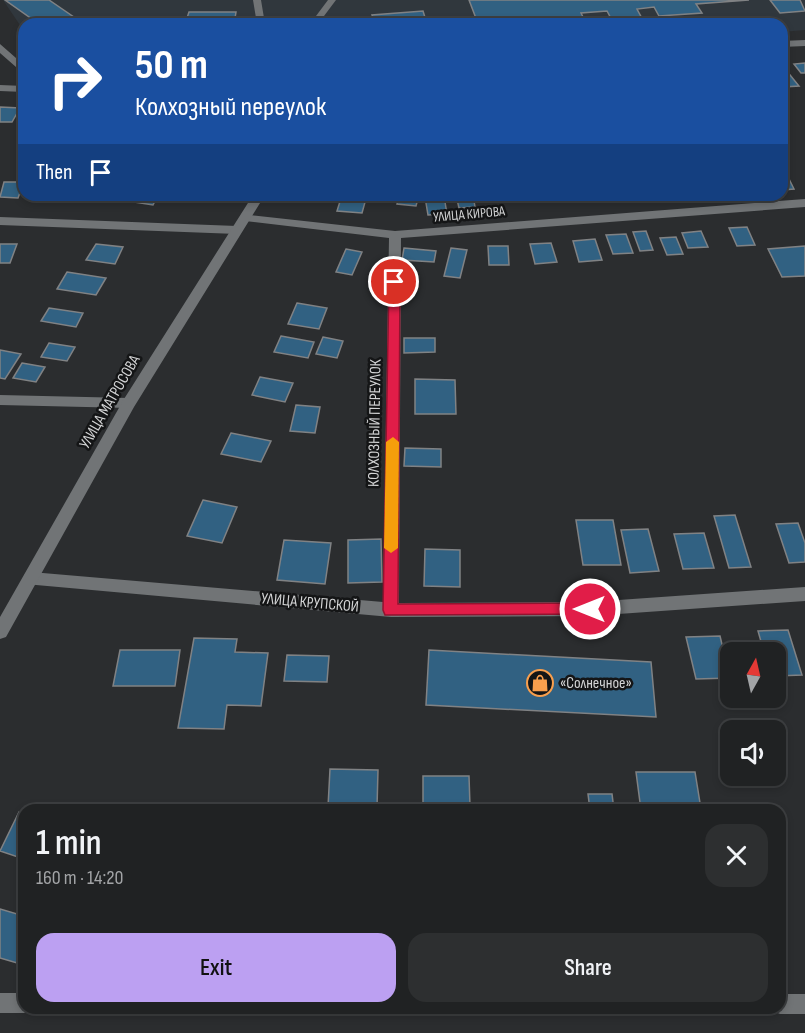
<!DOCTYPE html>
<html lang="en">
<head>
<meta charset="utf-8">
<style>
  body { margin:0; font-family:"Sofia Sans Condensed",sans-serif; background:#2d2f30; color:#f1f3f6; height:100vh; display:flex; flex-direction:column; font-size:22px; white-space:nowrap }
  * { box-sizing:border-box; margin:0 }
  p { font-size:20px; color:#a2a4a6 }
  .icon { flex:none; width:33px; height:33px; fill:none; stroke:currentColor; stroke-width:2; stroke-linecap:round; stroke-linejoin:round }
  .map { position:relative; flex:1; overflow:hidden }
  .drawer { position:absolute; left:18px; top:804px; width:768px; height:210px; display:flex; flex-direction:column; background:#202223; border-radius:18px; box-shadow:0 3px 9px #0003,0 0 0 2px #3d3f41 }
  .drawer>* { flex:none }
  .guide { position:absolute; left:18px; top:18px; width:770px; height:183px; border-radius:18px; box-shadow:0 3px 9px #0003,0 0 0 2px #3d3f41; background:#1a4fa0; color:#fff; overflow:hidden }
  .needle { width:39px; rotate:8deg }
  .buttons { position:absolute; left:720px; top:642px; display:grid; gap:12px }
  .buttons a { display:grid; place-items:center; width:66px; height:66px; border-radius:12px; background:#202223; box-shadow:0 3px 9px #0003,0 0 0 2px #3d3f41; font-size:30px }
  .pin { position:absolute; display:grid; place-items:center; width:51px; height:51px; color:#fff; margin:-26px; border:3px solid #fff; border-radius:50%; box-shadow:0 2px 6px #0007 }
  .me { position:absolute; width:66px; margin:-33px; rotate:270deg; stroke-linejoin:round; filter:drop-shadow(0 0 4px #0008) }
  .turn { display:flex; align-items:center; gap:21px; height:126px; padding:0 18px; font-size:27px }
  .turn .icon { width:78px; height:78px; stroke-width:2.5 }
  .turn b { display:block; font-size:42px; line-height:51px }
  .then { display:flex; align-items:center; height:57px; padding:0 18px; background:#0003; gap:12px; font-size:22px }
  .round { display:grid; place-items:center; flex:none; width:63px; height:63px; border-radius:18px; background:#2d2f30 }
  .head { display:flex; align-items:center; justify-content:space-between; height:102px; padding:0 18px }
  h1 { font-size:36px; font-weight:600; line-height:45px }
  .cta { display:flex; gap:12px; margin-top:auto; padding:12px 18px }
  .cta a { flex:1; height:69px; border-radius:18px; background:#bca0f2; color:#111; font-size:24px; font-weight:600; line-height:69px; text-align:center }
  .cta a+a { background:#2d2f30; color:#f1f3f6 }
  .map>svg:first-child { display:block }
  .built { fill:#30373d }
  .building { fill:#316182; stroke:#808284; stroke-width:1.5 }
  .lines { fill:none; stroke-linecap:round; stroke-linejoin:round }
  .lane { fill:#717476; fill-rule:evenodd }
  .street { fill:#717476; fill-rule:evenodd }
  .secondary { fill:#717476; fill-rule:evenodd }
  .route { fill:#e11d48; stroke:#92132f; stroke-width:1.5 }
  .slow { fill:#f59e0b }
  .labels { text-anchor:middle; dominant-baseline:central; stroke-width:5; stroke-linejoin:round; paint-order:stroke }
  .far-street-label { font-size:14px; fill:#d3d4d5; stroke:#141516 }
  .street-label { font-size:16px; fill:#d3d4d5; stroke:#141516 }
  .poi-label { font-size:16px; fill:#d3d4d5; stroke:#141516; text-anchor:start }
</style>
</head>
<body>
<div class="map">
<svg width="805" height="1033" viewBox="0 0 805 1033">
  <rect width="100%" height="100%" fill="#2b2d2f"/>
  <path class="built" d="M 3,0 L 805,0 L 805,30 L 782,32 L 782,24 L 24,24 L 24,31 Z"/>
  <path class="building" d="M 5,0 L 49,0 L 84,24 L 39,24 Z
    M 469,0 L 749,0 L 696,4 L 702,13 L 659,16 L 654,7 L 637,9 L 645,24 L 614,24 L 607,11 L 581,13 L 586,23 L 578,24 L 535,24 L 532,17 L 477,21 Z
    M 770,0 L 800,0 L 805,11 L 780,13 Z
    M 423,11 L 427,24 L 375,24 L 372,15 Z
    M 189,12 L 236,12 L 234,24 L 185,24 Z
    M 805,63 L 805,73 L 801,73 L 794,64 Z
    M 786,70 L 799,86 L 783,87 L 782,71 Z
    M 0,107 L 20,108 L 12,122 L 0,122 Z
    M 782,173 L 786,173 L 794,189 L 782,190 Z
    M 4,182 L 24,182 L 18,198 L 0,197 Z
    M 130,195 L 158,195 L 153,205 L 127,201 Z
    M 342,195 L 367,195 L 362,213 L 337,211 Z
    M 399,195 L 419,195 L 416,206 L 397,204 Z
    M 456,195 L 473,195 L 475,207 L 459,208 Z
    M 444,196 L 447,214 L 428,215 L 425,197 Z
    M 747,227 L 755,245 L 737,246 L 729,228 Z
    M 646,231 L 653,250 L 640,251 L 633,232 Z
    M 701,231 L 708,247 L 688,248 L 682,233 Z
    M 626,234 L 633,253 L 613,254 L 606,235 Z
    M 676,237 L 683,254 L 667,255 L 660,238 Z
    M 595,239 L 602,260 L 579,262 L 573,241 Z
    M 551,243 L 557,262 L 535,264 L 530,244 Z
    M 0,244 L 17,244 L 10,263 L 0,263 Z
    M 96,244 L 123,247 L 115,264 L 86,260 Z
    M 488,246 L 508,246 L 509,265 L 489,265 Z
    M 805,246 L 805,276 L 782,277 L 768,249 Z
    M 404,248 L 436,251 L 434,262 L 402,260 Z
    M 451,248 L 467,250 L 460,278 L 444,276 Z
    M 346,249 L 362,252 L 352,275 L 336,272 Z
    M 67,272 L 106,278 L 96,295 L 57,289 Z
    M 297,303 L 327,308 L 319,329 L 288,324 Z
    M 49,308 L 83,313 L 76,327 L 41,321 Z
    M 281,336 L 314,342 L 308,358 L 274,352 Z
    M 323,337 L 343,341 L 337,358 L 316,354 Z
    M 404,338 L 435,338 L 435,352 L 404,353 Z
    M 49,343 L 75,347 L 67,361 L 41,357 Z
    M 0,350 L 21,354 L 5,379 L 0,378 Z
    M 22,363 L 45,367 L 36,382 L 13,378 Z
    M 260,377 L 293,383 L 285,402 L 252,395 Z
    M 415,379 L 455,380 L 456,414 L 415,414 Z
    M 296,405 L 320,407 L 315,433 L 290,431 Z
    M 231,433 L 271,441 L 261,462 L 221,454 Z
    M 405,448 L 441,449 L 441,467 L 404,466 Z
    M 203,500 L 237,507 L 222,543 L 187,536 Z
    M 735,515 L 751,567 L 729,568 L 714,516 Z
    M 576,520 L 613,520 L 621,565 L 583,565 Z
    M 798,523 L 805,543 L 805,562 L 789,563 L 776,524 Z
    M 648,529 L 659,571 L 630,573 L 621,530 Z
    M 704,533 L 714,568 L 683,569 L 674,534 Z
    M 381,539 L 382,582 L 348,583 L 348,540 Z
    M 284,540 L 331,543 L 325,584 L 277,580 Z
    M 425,549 L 460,550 L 460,587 L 424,586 Z
    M 788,630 L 802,675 L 776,676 L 776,652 L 764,652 L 758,631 Z
    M 720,636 L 730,678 L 696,679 L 686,637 Z
    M 194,638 L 237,639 L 235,652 L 268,653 L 261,706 L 227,705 L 224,729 L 178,728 Z
    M 120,650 L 180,650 L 175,686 L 113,686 Z
    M 429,650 L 651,662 L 656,717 L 426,705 Z
    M 287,655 L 329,656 L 327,682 L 284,681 Z
    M 330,769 L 378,770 L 377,808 L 328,807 Z
    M 636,772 L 695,772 L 701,809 L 641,810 Z
    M 423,776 L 469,776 L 470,806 L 423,806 Z
    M 588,794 L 612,794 L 614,810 L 590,810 Z
    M 19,812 L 24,813 L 24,859 L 0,851 Z
    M 0,909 L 24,916 L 24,965 L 0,958 Z"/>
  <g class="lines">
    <path class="lane" d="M 253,0 L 261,0 L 265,24 L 257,24 Z
      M 328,0 L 336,0 L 318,24 L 310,24 Z"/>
    <path class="street" d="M 0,44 L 24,65 L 24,74 L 0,53 Z
      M 0,85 L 24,86 L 24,92 L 0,91 Z
      M 805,199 L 805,207 L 401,238 L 399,603 L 590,602 L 805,587 L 805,601 L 590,616 L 391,617 L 25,584 L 23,579 L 25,574 L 31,572 L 383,602 L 389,238 L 245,221 L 241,220 L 241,214 L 395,231 Z
      M 0,217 L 237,226 L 243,230 L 237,234 L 0,225 Z
      M 0,395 L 129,398 L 136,403 L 129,408 L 0,405 Z
      M 0,993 L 24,993 L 24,1008 L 32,1008 L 31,1010 L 24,1013 L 0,1013 Z
      M 780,994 L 805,994 L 805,1014 L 780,1014 L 773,1011 L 771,1008 L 780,1008 Z"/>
    <path class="secondary" d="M 805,40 L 805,46 L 782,47 L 782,41 Z
      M 253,195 L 265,195 L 134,407 L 6,637 L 0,639 L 0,617 L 124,399 Z"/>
  </g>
  <path class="route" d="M 394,278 L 400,282 L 398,604 L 590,603 L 596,605 L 598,609 L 596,614 L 385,615 L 383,610 L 389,282 Z"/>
  <path class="slow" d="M 393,437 L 399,442 L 398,548 L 391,553 L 384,548 L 386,442 Z"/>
  <defs>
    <symbol id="shop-ring" viewBox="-11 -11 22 22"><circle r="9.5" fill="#141516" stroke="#f99f4d" stroke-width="1.5"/><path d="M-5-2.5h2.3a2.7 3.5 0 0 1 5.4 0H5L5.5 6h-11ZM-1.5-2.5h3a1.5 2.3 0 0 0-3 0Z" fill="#f99f4d"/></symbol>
  </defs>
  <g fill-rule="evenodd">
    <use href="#shop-ring" x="525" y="668" width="30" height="30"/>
  </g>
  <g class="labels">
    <g class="far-street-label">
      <text transform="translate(469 214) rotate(-5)">УЛИЦА КИРОВА</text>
    </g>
    <g class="street-label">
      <text transform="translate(110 402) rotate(-60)">УЛИЦА МАТРОСОВА</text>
      <text transform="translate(375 423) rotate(-89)">КОЛХОЗНЫЙ ПЕРЕУЛОК</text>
      <text transform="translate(310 603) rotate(5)">УЛИЦА КРУПСКОЙ</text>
    </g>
    <g class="poi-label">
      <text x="560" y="683">«Солнечное»</text>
    </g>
  </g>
</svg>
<div class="buttons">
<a><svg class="needle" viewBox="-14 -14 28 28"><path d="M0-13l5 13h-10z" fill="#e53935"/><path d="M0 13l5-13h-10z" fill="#a2a4a6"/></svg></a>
<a><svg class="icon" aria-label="sound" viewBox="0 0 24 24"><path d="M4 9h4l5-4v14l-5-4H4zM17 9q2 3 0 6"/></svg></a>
</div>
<div class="pin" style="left:394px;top:282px;background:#d93025"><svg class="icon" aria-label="arrive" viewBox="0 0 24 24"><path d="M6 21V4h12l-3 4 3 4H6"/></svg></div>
<svg class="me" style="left:590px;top:609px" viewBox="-20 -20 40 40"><circle r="17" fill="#e11d48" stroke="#fff" stroke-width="3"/><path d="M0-11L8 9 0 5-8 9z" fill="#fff"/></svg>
<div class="guide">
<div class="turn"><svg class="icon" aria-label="right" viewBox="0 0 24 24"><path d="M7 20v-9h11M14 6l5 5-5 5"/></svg><div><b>50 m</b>Колхозный переулок</div></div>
<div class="then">Then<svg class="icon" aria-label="arrive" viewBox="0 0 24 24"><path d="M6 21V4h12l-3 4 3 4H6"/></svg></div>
</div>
<section class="drawer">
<div class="head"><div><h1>1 min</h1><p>160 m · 14:20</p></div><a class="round"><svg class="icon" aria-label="close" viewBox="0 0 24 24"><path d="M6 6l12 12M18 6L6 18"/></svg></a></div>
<div class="cta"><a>Exit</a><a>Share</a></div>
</section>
</div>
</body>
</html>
